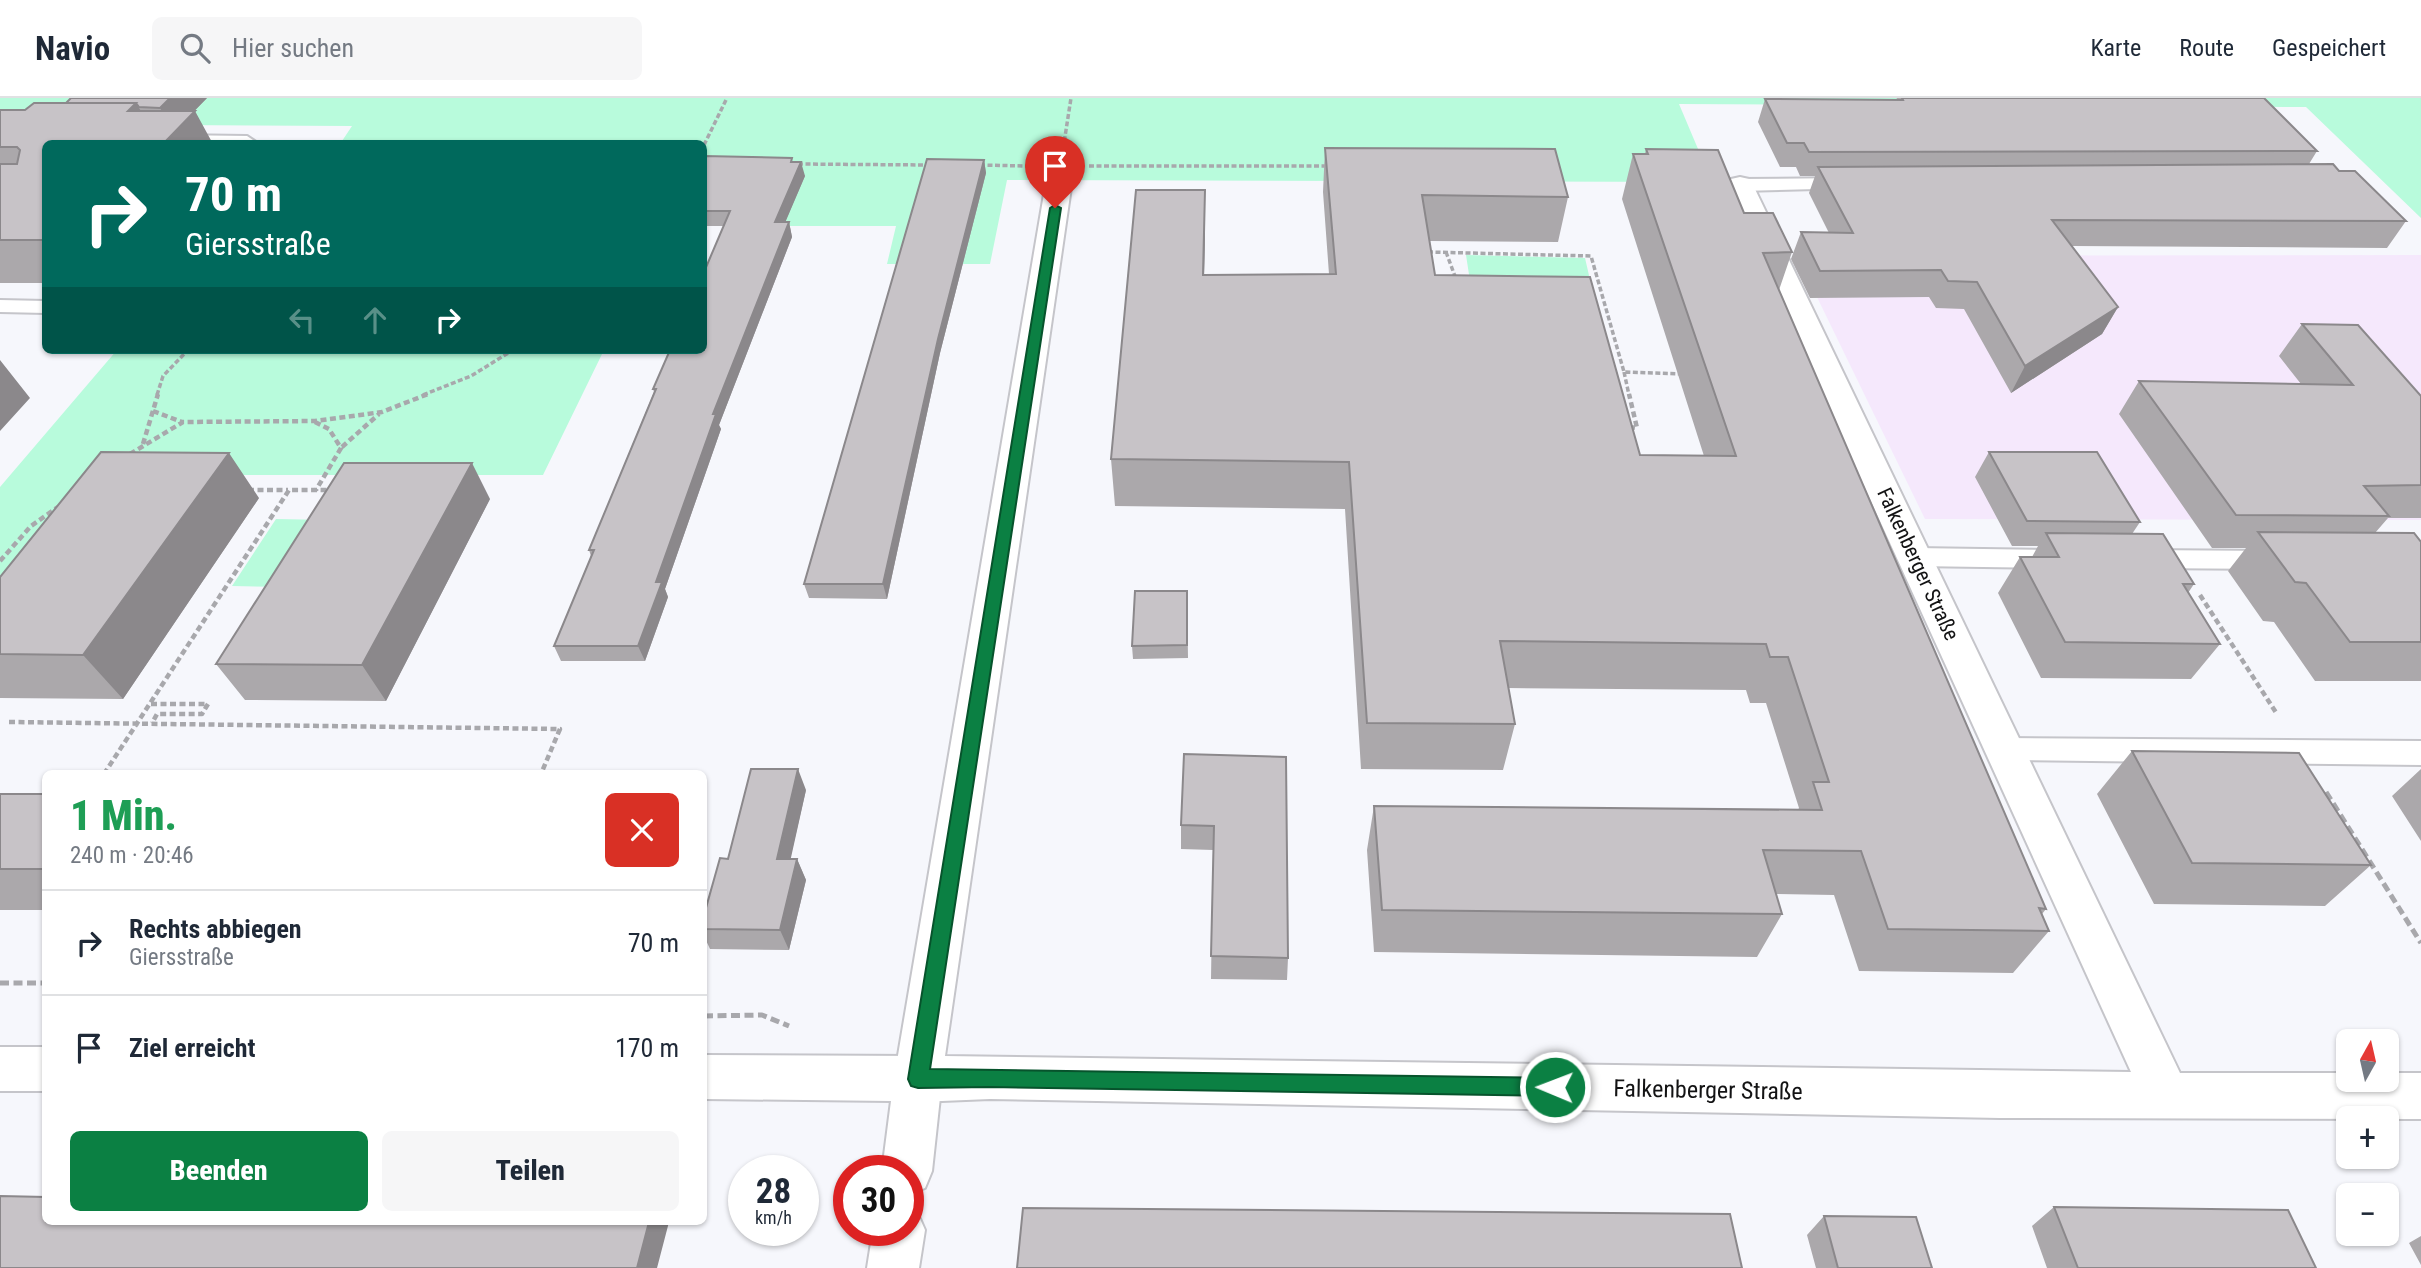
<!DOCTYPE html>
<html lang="de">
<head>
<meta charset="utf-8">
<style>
  body { margin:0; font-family:"Roboto Condensed",sans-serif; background:#f6f6f7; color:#1f2937; height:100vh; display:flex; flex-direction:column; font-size:26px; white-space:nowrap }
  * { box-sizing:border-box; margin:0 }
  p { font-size:23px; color:#747a83 }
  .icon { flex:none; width:38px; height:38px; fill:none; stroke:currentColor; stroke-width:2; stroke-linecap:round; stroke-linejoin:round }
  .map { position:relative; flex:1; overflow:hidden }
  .panel { position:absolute; left:42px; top:672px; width:665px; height:455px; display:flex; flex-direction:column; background:#fff; border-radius:10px; box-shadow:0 2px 5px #0004 }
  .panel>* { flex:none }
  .top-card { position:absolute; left:42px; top:42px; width:665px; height:214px; border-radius:10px; box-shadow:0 2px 5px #0004; background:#00695c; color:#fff; overflow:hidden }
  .needle { width:46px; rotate:8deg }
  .buttons { position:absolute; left:2336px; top:931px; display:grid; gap:14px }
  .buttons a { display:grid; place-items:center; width:63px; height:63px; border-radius:10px; background:#fff; box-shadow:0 2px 5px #0004; font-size:35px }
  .speed { position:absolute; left:728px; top:1057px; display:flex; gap:14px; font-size:35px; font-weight:700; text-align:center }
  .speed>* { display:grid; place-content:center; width:91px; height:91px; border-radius:50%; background:#fff; box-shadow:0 2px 5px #0004; line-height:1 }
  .speed small { font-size:18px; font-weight:400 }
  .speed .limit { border:10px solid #d22; background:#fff; color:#111 }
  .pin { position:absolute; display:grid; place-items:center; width:60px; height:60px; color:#fff; margin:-72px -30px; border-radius:50% 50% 50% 0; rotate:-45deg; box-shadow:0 0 7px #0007 }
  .pin .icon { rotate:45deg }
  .me { position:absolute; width:77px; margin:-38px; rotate:271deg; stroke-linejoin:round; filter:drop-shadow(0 0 5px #0008) }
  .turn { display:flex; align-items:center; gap:24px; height:147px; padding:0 28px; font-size:32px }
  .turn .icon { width:91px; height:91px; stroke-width:2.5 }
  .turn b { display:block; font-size:49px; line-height:60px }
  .lanes { display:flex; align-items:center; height:66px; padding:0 28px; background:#0003; justify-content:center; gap:35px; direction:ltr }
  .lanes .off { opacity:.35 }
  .round { display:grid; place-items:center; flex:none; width:74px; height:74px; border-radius:10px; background:#f6f6f7 }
  .headline { display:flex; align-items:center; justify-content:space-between; height:119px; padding:0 28px }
  h1 { font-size:42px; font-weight:800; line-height:52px; color:#1e9e55 }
  .primary-button { display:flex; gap:14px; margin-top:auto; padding:14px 28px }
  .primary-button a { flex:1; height:80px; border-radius:10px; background:#0b8043; color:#fff; font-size:28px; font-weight:800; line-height:80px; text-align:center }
  .primary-button a+a { background:#f6f6f7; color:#1f2937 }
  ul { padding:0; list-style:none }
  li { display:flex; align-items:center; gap:21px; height:105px; padding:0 28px; border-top:2px solid #e0e1e3 }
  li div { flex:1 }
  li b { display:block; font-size:26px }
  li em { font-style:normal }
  header { display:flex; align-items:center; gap:42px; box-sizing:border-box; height:98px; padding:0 35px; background:#fff; border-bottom:2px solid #e0e1e3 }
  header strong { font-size:33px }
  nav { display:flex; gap:38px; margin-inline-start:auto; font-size:24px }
  .search { width:490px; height:63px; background:#f6f6f7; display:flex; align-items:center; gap:18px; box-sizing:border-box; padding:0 24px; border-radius:10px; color:#747a83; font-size:26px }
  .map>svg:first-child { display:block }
  .commercial { fill:#f5e8fc }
  .green { fill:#b8fbdc }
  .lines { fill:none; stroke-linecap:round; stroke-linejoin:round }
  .lane-casing { stroke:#c5c5ca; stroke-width:4 }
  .street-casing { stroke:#c5c5ca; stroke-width:4 }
  .secondary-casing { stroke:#c5c5ca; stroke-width:4 }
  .path-far2 { stroke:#a8a8ac; stroke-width:3.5; stroke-dasharray:5 2.5; stroke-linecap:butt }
  .path-far1 { stroke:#a8a8ac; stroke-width:4.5; stroke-dasharray:6 3.5; stroke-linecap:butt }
  .path { stroke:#a8a8ac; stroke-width:5; stroke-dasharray:9 4.5; stroke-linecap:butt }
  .lane { fill:#fff; fill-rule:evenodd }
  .street { fill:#fff; fill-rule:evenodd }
  .secondary { fill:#fff; fill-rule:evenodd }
  .wall { fill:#aba8ab }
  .shaded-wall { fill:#8b888b }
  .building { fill:#c7c3c7; stroke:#8b888b; stroke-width:2 }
  .route { fill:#0b8043; stroke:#07532c; stroke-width:2 }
  .labels { text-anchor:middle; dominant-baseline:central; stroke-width:5; stroke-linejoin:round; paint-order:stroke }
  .street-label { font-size:21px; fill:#131314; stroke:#fff }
  .near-street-label { font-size:24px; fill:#131314; stroke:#fff }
</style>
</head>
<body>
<header>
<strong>Navio</strong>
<div class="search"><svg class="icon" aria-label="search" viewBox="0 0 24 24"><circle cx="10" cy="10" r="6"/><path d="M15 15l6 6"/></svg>Hier suchen</div>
<nav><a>Karte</a><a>Route</a><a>Gespeichert</a></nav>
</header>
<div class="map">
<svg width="2421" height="1170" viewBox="0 0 2421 1170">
  <rect width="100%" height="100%" fill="#f6f7fc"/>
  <path class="commercial" d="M 2421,157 L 2421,422 L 1925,421 L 1797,158 Z"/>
  <path class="green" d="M 0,0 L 2421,0 L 2421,120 L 2306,9 L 1679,6 L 1712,84 L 1007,82 L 990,166 L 887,166 L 896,128 L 704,128 L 704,46 L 340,46 L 352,28 L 0,26 Z
    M 1466,157 L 1585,160 L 1597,212 L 1474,209 Z
    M 117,252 L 604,252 L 543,377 L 137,377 L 0,554 L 0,389 Z
    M 276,421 L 328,422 L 286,489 L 232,488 Z"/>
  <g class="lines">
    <defs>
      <path id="lane" d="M 173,37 L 247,38 L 256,44 L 165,46 L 166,39 Z
        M 1849,80 L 1856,82 L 1859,86 L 1856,90 L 1740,93 L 1730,87 L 1740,81 Z
        M 0,202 L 46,203 L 46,215 L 0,214 Z
        M 1915,450 L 2055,452 L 2064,455 L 2068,461 L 2064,467 L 2055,470 L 1915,468 L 1906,465 L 1902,459 L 1906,453 Z
        M 2141,452 L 2276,453 L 2285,456 L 2289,462 L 2285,468 L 2276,471 L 2141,470 L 2132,467 L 2128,461 L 2132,455 Z
        M 2004,640 L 2421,643 L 2421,667 L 2004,662 L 1994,659 L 1989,651 L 1994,643 Z"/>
      <path id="street" d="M 1740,79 L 1749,81 L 1753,87 L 2180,975 L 2348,975 L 2348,982 L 2387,982 L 2387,975 L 2421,975 L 2421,1021 L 2000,1020 L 990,1001 L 918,1004 L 901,997 L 894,981 L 1045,90 L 1049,84 L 1067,84 L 1071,90 L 945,958 L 2131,974 L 1727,87 L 1731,81 Z"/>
      <path id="secondary" d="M 0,949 L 46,949 L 46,993 L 0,993 Z
        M 704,957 L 918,958 L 935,965 L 942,981 L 932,1073 L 925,1090 L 908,1097 L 908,1073 L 882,1073 L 891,1003 L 704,1001 Z
        M 908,1110 L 917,1114 L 925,1132 L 919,1170 L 867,1170 L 873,1132 L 908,1132 Z"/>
    </defs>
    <use href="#lane" class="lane-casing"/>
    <use href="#street" class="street-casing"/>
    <use href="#secondary" class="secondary-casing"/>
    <path class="path-far2" d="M 704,47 L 727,0
      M 1062,58 L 1071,0
      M 798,66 L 929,67
      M 980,67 L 1027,68
      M 1089,68 L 1328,68
      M 1428,154 L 1591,158 L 1624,274 L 1684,276
      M 1446,154 L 1456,181
      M 1624,274 L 1629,297
      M 157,297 L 163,278 L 188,252
      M 423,297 L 471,278 L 513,252"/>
    <path class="path-far1" d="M 153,313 L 182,324
      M 315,324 L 329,331 L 341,350 L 316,392
      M 1629,329 L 1637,330 L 1629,296
      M 143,346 L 158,296
      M 342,349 L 379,316
      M 130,356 L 183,324 L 315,323 L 382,314 L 428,296
      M 248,392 L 288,392
      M 0,463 L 31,428 L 58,409
      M 2200,497 L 2277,616
      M 151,606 L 208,606 L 202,616 L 157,616 L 152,625
      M 9,624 L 560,631 L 541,676
      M 104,676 L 289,392 L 332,392"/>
    <path class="path" d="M 2326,694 L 2421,845
      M 0,885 L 46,885
      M 704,918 L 762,917 L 789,928"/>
    <use href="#lane" class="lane"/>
    <use href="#street" class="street"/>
    <use href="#secondary" class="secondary"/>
  </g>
  <path class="wall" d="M 71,0 L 207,0 L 194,13 L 46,46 L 46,185 L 0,185 L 0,12 L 25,12 L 66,5 Z
    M 1897,0 L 2264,0 L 2317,53 L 2309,66 L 2339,73 L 2406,123 L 2387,150 L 2072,148 L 2118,209 L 2102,236 L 2011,295 L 1964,211 L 1936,210 L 1929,199 L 1810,200 L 1791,161 L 1801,134 L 1829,135 L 1809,95 L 1815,78 L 1800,78 L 1796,69 L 1780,69 L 1758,24 L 1765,1 L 1896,2 Z
    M 1325,50 L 1568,99 L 1558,144 L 1429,143 L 1435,177 L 1640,357 L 1704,358 L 1622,101 L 1633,56 L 1645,56 L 1646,51 L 1744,115 L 1792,154 L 1779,192 L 2046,811 L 2042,816 L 2049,833 L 2013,875 L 1859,873 L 1834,797 L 1776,796 L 1782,816 L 1757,859 L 1374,854 L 1367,752 L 1374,708 L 1798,712 L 1799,710 L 1766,605 L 1750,605 L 1746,592 L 1508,590 L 1515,626 L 1503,672 L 1361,671 L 1345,411 L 1115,408 L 1111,361 L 1205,92 L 1204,177 L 1329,176 L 1323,94 Z
    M 704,58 L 793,64 L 805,78 L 785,124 L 789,124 L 792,139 L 719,327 L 721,331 L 665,491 L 668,499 L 645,563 L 561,563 L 554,548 L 591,458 L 589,452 L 654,294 L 653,291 L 724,128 L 704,128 Z
    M 984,62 L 986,75 L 940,255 L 887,501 L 809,500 L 804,486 Z
    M 2302,226 L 2421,298 L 2421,420 L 2388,420 L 2375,435 L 2421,444 L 2421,583 L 2315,583 L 2274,524 L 2263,523 L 2228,473 L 2246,450 L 2212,450 L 2119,316 L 2139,283 L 2301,286 L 2279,258 Z
    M 1989,354 L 2140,424 L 2132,436 L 2194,486 L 2188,495 L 2220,546 L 2191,581 L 2041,580 L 1998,495 L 2020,459 L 2032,459 L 2038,448 L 2012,448 L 1975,379 Z
    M 259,400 L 123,601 L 0,600 L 0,479 Z
    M 490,401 L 386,603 L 245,602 L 216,566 Z
    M 1187,493 L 1188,560 L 1133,561 L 1132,548 Z
    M 2132,653 L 2371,767 L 2325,808 L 2154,806 L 2097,696 Z
    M 1184,656 L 1288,860 L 1287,882 L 1211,881 L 1213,752 L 1181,751 L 1181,727 Z
    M 2421,671 L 2421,743 L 2392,698 Z
    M 806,692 L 790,761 L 797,761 L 806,782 L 789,852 L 710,851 L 704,838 L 704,817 L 728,761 Z
    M 0,696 L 46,696 L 46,812 L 0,812 Z
    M 2054,1109 L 2316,1170 L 2047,1170 L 2032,1128 Z
    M 1824,1118 L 1932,1170 L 1816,1170 L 1807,1137 Z
    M 2421,1138 L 2421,1167 L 2409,1145 Z"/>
  <path class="shaded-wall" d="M 170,0 L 207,0 L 174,34 L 160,10 Z
    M 136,5 L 161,46 L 128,13 Z
    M 195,13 L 213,46 L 163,46 Z
    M 984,62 L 986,75 L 940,255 L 887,501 L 883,486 L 938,241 Z
    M 801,64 L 805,78 L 779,139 L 775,124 Z
    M 1205,92 L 1205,138 L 1203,223 L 1203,177 Z
    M 789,124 L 792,139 L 719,327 L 721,331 L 665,491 L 668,499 L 645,563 L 638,548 L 656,484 L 713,316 Z
    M 2118,209 L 2102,236 L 2011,295 L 2025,268 Z
    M 0,262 L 30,300 L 0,333 Z
    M 229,355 L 259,400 L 123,601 L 83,557 Z
    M 472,365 L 490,401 L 386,603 L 362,567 Z
    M 798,671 L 806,692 L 786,782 L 777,761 Z
    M 797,761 L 806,782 L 789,852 L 780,832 Z
    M 649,1124 L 669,1124 L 657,1170 L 637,1170 Z"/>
  <path class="building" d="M 71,0 L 170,0 L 160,10 L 139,9 L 136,5 L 66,5 Z
    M 1902,0 L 2264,0 L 2317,53 L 1809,54 L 1804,45 L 1787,45 L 1765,1 L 1903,2 Z
    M 34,5 L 136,5 L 128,13 L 195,13 L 163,46 L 46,46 L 46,142 L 0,142 L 0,66 L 17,66 L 20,52 L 17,49 L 0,49 L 0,12 L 25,12 Z
    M 1325,50 L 1555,51 L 1568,99 L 1422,97 L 1435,177 L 1590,179 L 1640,357 L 1736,358 L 1633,56 L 1648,56 L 1646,51 L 1718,52 L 1744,115 L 1773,115 L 1792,154 L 1763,155 L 2046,811 L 2039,810 L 2049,833 L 1888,831 L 1861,753 L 1763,752 L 1782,816 L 1382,812 L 1374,708 L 1822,712 L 1813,684 L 1829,684 L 1788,559 L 1770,559 L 1766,546 L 1500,543 L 1515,626 L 1367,625 L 1349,364 L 1111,361 L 1136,92 L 1205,92 L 1203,177 L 1336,176 Z
    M 704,58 L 792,60 L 791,64 L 801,64 L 775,124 L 789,124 L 713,316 L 716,316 L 656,484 L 662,484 L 638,548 L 554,548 L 594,452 L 589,452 L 656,291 L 653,291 L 670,252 L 704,252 L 704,174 L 730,113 L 704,113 Z
    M 927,61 L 984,62 L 938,241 L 883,486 L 804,486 Z
    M 2333,66 L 2339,73 L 2355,73 L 2406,123 L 2052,122 L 2118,209 L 2025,268 L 1977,184 L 1948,183 L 1941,172 L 1820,173 L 1801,134 L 1853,135 L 1818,69 Z
    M 2302,226 L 2358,227 L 2421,298 L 2421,387 L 2364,388 L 2389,418 L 2236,417 L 2139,283 L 2353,287 Z
    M 101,354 L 229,355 L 83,557 L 0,556 L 0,479 Z
    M 1989,354 L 2097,354 L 2140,424 L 2027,423 Z
    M 344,365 L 472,365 L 362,567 L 216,566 Z
    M 2258,434 L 2414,435 L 2421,444 L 2421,544 L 2350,544 L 2306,485 L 2295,484 Z
    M 2046,435 L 2163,436 L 2194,486 L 2183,486 L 2220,546 L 2065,544 L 2020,459 L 2059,459 Z
    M 1135,493 L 1187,493 L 1187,547 L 1132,548 Z
    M 2132,653 L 2299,655 L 2371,767 L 2192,765 Z
    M 1184,656 L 1286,659 L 1288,860 L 1211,858 L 1214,728 L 1181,727 Z
    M 751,671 L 798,671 L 777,761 L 797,761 L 780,832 L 704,831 L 704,817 L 720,760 L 728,761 Z
    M 0,696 L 46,696 L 46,771 L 0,771 Z
    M 0,1098 L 46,1099 L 46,1124 L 649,1124 L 637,1170 L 0,1170 Z
    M 2054,1109 L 2288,1112 L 2316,1170 L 2078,1170 Z
    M 1023,1110 L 1730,1116 L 1742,1170 L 1017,1170 Z
    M 1824,1118 L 1916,1119 L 1932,1170 L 1838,1170 Z"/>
  <path class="route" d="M 1055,107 L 1061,110 L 930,971 L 1555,980 L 1562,982 L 1565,989 L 1562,996 L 1555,998 L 990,989 L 918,990 L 911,988 L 908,981 L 1050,110 Z"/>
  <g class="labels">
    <g class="street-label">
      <text transform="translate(1918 466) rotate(65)">Falkenberger Straße</text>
    </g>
    <g class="near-street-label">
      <text transform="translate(1708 992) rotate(1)">Falkenberger Straße</text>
    </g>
  </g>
</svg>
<div class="buttons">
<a><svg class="needle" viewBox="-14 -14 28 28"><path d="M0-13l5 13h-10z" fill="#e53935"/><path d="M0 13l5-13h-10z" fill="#747a83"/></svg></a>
<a>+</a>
<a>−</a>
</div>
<div class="speed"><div>28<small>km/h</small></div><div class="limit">30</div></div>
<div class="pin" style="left:1055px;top:110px;background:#d93025"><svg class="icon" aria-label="arrive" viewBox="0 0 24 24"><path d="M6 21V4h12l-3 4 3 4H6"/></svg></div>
<svg class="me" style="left:1555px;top:989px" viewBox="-20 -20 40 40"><circle r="17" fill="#0b8043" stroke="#fff" stroke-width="3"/><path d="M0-11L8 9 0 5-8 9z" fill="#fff"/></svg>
<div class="top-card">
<div class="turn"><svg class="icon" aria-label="right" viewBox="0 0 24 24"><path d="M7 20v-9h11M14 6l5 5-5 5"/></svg><div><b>70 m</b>Giersstraße</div></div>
<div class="lanes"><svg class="icon off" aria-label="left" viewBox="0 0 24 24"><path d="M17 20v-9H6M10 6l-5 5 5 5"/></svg><svg class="icon off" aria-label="ahead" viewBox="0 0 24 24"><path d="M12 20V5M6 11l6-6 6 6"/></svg><svg class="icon" aria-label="right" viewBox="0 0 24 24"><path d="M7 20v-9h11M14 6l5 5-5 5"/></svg></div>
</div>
<section class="panel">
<div class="headline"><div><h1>1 Min.</h1><p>240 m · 20:46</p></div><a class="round" style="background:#d93025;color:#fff"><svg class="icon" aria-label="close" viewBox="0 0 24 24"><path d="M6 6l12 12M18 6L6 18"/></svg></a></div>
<ul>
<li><svg class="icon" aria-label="right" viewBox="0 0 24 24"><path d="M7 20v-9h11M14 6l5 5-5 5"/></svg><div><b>Rechts abbiegen</b><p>Giersstraße</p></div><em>70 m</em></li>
<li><svg class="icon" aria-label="arrive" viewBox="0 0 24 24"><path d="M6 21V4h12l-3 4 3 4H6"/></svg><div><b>Ziel erreicht</b></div><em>170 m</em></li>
</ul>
<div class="primary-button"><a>Beenden</a><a>Teilen</a></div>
</section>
</div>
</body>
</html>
